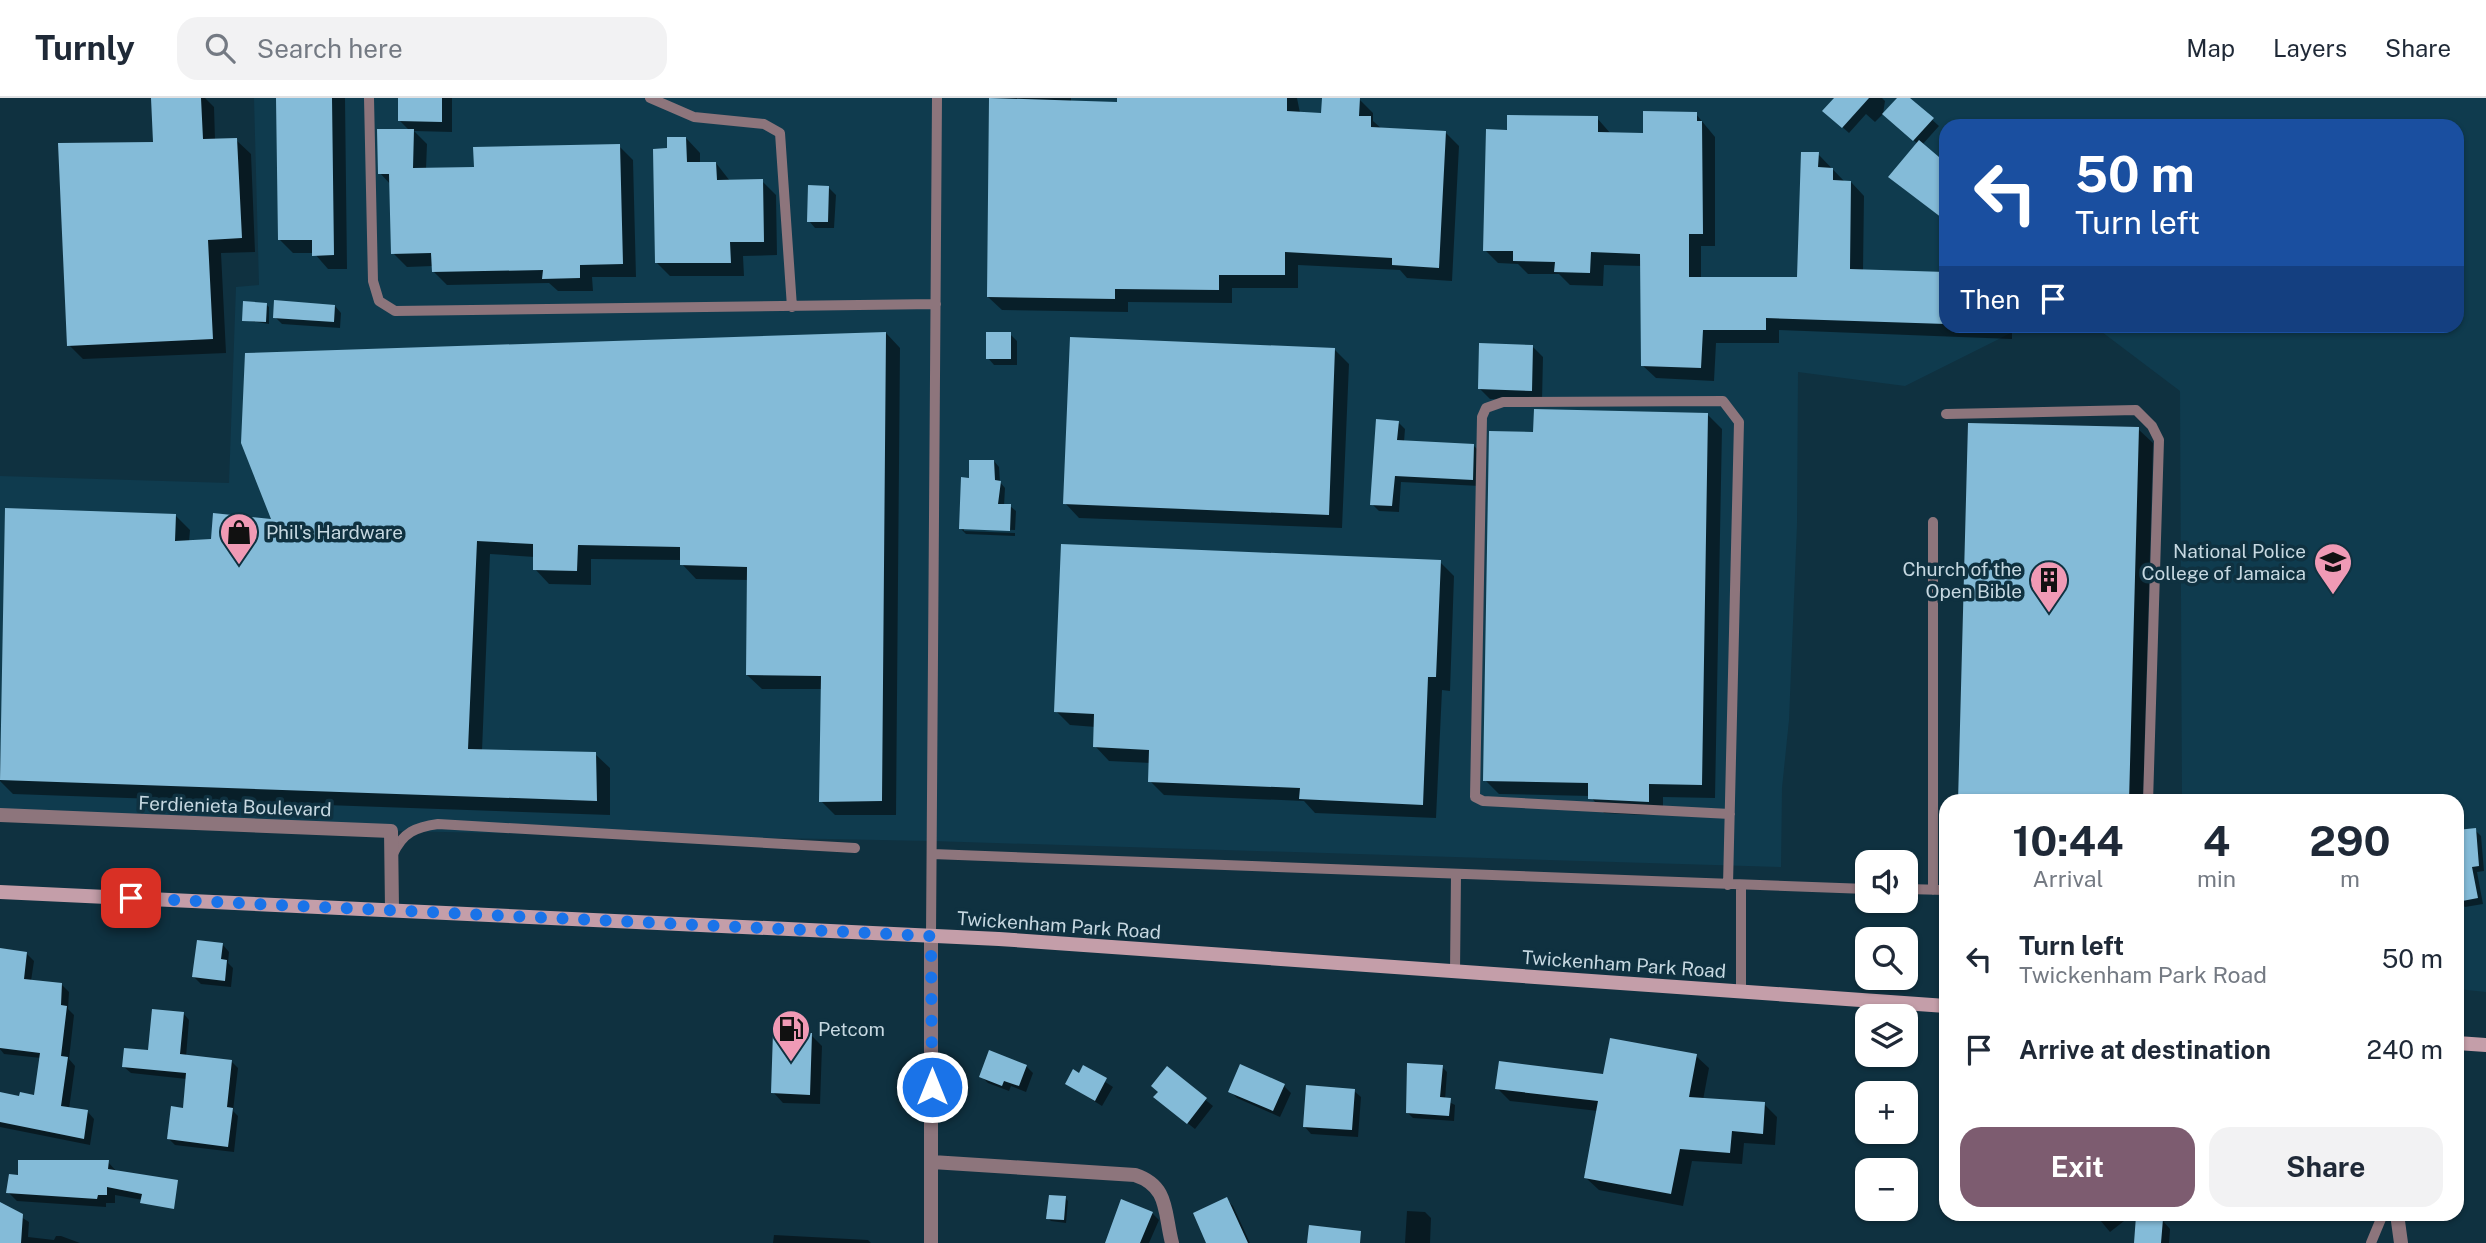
<!DOCTYPE html>
<html lang="en">
<head>
<meta charset="utf-8">
<style>
  body { margin:0; font-family:"Public Sans",sans-serif; background:#f2f2f3; color:#1f2937; height:100vh; display:flex; flex-direction:column; font-size:26px; white-space:nowrap }
  * { box-sizing:border-box; margin:0 }
  p { font-size:23px; color:#747a83 }
  .icon { flex:none; width:38px; height:38px; fill:none; stroke:currentColor; stroke-width:2; stroke-linecap:round; stroke-linejoin:round }
  .map { position:relative; flex:1; overflow:hidden }
  .details { position:absolute; left:1939px; top:696px; width:525px; height:427px; display:flex; flex-direction:column; background:#fff; border-radius:21px; box-shadow:0 2px 5px #0004 }
  .details>* { flex:none }
  .banner { position:absolute; left:1939px; top:21px; width:525px; height:214px; border-radius:21px; box-shadow:0 2px 5px #0004; background:#1a4fa0; color:#fff; overflow:hidden }
  .fabs { position:absolute; left:1855px; top:752px; display:grid; gap:14px }
  .fabs a { display:grid; place-items:center; width:63px; height:63px; border-radius:14px; background:#fff; box-shadow:0 2px 5px #0004; font-size:35px }
  .pin { position:absolute; display:grid; place-items:center; width:60px; height:60px; color:#fff; margin:-30px; border-radius:14px; box-shadow:0 4px 10px #0006 }
  .me { position:absolute; width:77px; margin:-38px; rotate:0deg; stroke-linejoin:round; filter:drop-shadow(0 0 5px #0008) }
  .turn { display:flex; align-items:center; gap:24px; height:147px; padding:0 21px; font-size:32px }
  .turn .icon { width:91px; height:91px; stroke-width:2.5 }
  .turn b { display:block; font-size:49px; line-height:60px }
  .then { display:flex; align-items:center; height:66px; padding:0 21px; background:#0003; gap:14px; font-size:26px }
  .eta { display:flex; justify-content:space-evenly; align-items:center; height:119px; text-align:center }
  .eta b { font-size:42px; font-weight:700; line-height:49px }
  .action { display:flex; gap:14px; margin-top:auto; padding:14px 21px }
  .action a { flex:1; height:80px; border-radius:21px; background:#7d5c70; color:#fff; font-size:28px; font-weight:700; line-height:80px; text-align:center }
  .action a+a { background:#f2f2f3; color:#1f2937 }
  ul { padding:0; list-style:none }
  li { display:flex; align-items:center; gap:21px; height:91px; padding:0 21px }
  li div { flex:1 }
  li b { display:block; font-size:26px }
  li em { font-style:normal }
  header { display:flex; align-items:center; gap:42px; box-sizing:border-box; height:98px; padding:0 35px; background:#fff; border-bottom:2px solid #e0e1e3 }
  header strong { font-size:33px }
  nav { display:flex; gap:38px; margin-inline-start:auto; font-size:24px }
  .search { width:490px; height:63px; background:#f2f2f3; display:flex; align-items:center; gap:18px; box-sizing:border-box; padding:0 24px; border-radius:21px; color:#747a83; font-size:26px }
  .map>svg:first-child { display:block }
  .built { fill:#0f3b4e }
  .shadow { fill:#0007 }
  .building { fill:#84bbd8 }
  .lines { fill:none; stroke-linecap:round; stroke-linejoin:round }
  .lane { stroke:#8d757c; stroke-width:10 }
  .street { stroke:#8d757c; stroke-width:14 }
  .secondary { stroke:#c49ea9; stroke-width:14 }
  .route { stroke:#1a73e8; stroke-width:12; stroke-dasharray:0 21.6 }
  .labels { text-anchor:middle; dominant-baseline:central; stroke-width:7; stroke-linejoin:round; paint-order:stroke }
  .poi-label { font-size:19px; fill:#c6d8e1; stroke:#0f3140; text-anchor:start }
  .street-label { font-size:19px; fill:#c6d8e1; stroke:#0f3140 }
</style>
</head>
<body>
<header>
<strong>Turnly</strong>
<div class="search"><svg class="icon" aria-label="search" viewBox="0 0 24 24"><circle cx="10" cy="10" r="6"/><path d="M15 15l6 6"/></svg>Search here</div>
<nav><a>Map</a><a>Layers</a><a>Share</a></nav>
</header>
<div class="map">
<svg width="2486" height="1145" viewBox="0 0 2486 1145">
  <rect width="100%" height="100%" fill="#0f3140"/>
  <path class="built" d="M 254,0 L 2486,0 L 2486,894 L 2457,891 L 2457,704 L 2182,703 L 2180,293 L 2094,228 L 2457,228 L 2457,28 L 1946,28 L 1946,228 L 2025,228 L 1905,288 L 1798,274 L 1797,426 L 1789,622 L 1782,690 L 1781,769 L 932,743 L 391,733 L 0,717 L 0,378 L 229,385 L 236,189 L 259,187 Z"/>
  <path class="shadow" d="M 153,0 L 205,0 L 214,9 L 215,42 L 236,42 L 251,56 L 255,154 L 221,155 L 226,255 L 83,261 L 69,247 L 155,46 Z
    M 278,0 L 345,0 L 347,171 L 328,171 L 314,155 L 293,155 L 279,141 Z
    M 400,0 L 452,0 L 452,34 L 414,33 L 427,46 L 426,71 L 475,70 L 619,48 L 633,62 L 636,179 L 592,179 L 593,193 L 558,193 L 549,185 L 447,187 L 433,173 L 433,168 L 407,169 L 393,155 L 391,87 L 380,75 L 410,33 L 400,23 Z
    M 991,0 L 1071,0 L 1071,5 L 1119,6 L 1119,0 L 1297,0 L 1300,15 L 1323,17 L 1324,0 L 1359,1 L 1373,15 L 1373,23 L 1382,31 L 1445,34 L 1459,48 L 1452,183 L 1407,180 L 1400,172 L 1298,167 L 1298,190 L 1232,190 L 1232,205 L 1128,204 L 1128,214 L 1002,212 L 988,199 Z
    M 1836,0 L 1882,0 L 1885,3 L 1883,16 L 1875,24 L 1866,16 L 1849,35 L 1831,19 Z
    M 1899,0 L 1908,0 L 1939,28 L 1922,47 L 1946,67 L 1946,122 L 1900,88 L 1918,46 L 1891,23 Z
    M 1696,16 L 1715,39 L 1715,148 L 1701,148 L 1701,181 L 1799,181 L 1818,56 L 1845,84 L 1851,84 L 1864,98 L 1863,173 L 1946,176 L 1946,228 L 2012,228 L 2012,241 L 1779,232 L 1779,245 L 1716,245 L 1714,283 L 1656,280 L 1642,267 L 1642,168 L 1604,167 L 1603,188 L 1570,187 L 1559,176 L 1528,176 L 1518,166 L 1498,165 L 1485,152 L 1508,33 L 1597,20 L 1611,36 L 1644,37 Z
    M 686,40 L 700,55 L 700,66 L 716,65 L 730,83 L 762,83 L 776,97 L 777,157 L 743,158 L 744,178 L 670,178 L 656,164 Z
    M 829,90 L 836,97 L 834,130 L 815,130 L 809,123 Z
    M 266,206 L 269,209 L 269,226 L 244,222 Z
    M 335,208 L 341,215 L 340,230 L 282,226 L 275,219 Z
    M 886,235 L 900,250 L 896,717 L 835,717 L 821,703 L 822,591 L 762,591 L 747,577 L 748,482 L 696,481 L 682,466 L 682,462 L 591,461 L 591,487 L 549,486 L 535,471 L 535,459 L 490,456 L 482,653 L 595,656 L 610,670 L 610,717 L 13,696 L 0,683 L 7,412 L 176,418 L 190,432 L 189,444 L 213,443 Z
    M 1010,236 L 1017,243 L 1017,267 L 994,267 L 988,260 Z
    M 1532,248 L 1543,259 L 1542,303 L 1490,301 L 1479,290 Z
    M 1335,252 L 1349,266 L 1342,430 L 1079,420 L 1065,405 Z
    M 1708,317 L 1722,331 L 1715,700 L 1663,699 L 1663,717 L 1644,717 L 1604,715 L 1590,698 L 1499,696 L 1485,682 L 1535,336 Z
    M 1398,324 L 1405,331 L 1404,344 L 1473,347 L 1480,354 L 1480,388 L 1401,384 L 1399,414 L 1379,413 L 1372,406 Z
    M 2138,331 L 2153,345 L 2143,704 L 1960,704 Z
    M 994,363 L 999,369 L 1000,384 L 1005,390 L 1004,408 L 1010,408 L 1016,413 L 1015,432 L 964,430 L 964,433 L 1015,435 L 1015,438 L 966,436 L 961,431 L 971,382 Z
    M 1440,464 L 1454,478 L 1450,593 L 1442,592 L 1436,720 L 1315,715 L 1304,703 L 1164,697 L 1150,683 L 1151,665 L 1109,663 L 1095,648 L 1096,629 L 1070,627 L 1056,613 Z
    M 2475,732 L 2481,738 L 2484,773 L 2477,774 L 2483,806 L 2465,809 L 2459,803 L 2457,785 L 2457,734 Z
    M 223,847 L 229,854 L 228,865 L 233,870 L 231,889 L 201,886 L 194,879 Z
    M 0,853 L 26,855 L 34,863 L 31,883 L 61,886 L 69,894 L 68,911 L 74,917 L 69,961 L 75,968 L 69,1011 L 87,1013 L 94,1021 L 90,1047 L 0,1029 L 0,996 L 20,1000 L 36,999 L 41,960 L 4,956 L 0,951 Z
    M 183,915 L 189,922 L 186,959 L 231,963 L 238,970 L 233,1013 L 238,1018 L 234,1054 L 175,1047 L 169,1041 L 184,1012 L 187,981 L 131,975 L 124,969 L 150,954 Z
    M 811,937 L 822,948 L 820,1006 L 783,1005 L 773,994 Z
    M 1696,958 L 1709,970 L 1703,1002 L 1764,1006 L 1777,1019 L 1775,1047 L 1744,1045 L 1742,1066 L 1692,1063 L 1683,1108 L 1599,1092 L 1586,1080 L 1598,1013 L 1510,1003 L 1497,990 L 1605,978 Z
    M 1026,968 L 1033,975 L 1026,994 L 1011,988 L 1009,993 L 988,985 L 981,978 Z
    M 1442,969 L 1447,974 L 1445,1002 L 1455,1007 L 1454,1023 L 1413,1020 L 1407,1014 Z
    M 1084,970 L 1113,989 L 1102,1008 L 1067,986 L 1080,977 Z
    M 1167,971 L 1213,1008 L 1195,1031 L 1162,1005 L 1159,994 Z
    M 1284,988 L 1291,995 L 1280,1019 L 1237,1000 L 1230,993 Z
    M 1354,993 L 1361,999 L 1358,1039 L 1311,1036 L 1305,1029 Z
    M 108,1064 L 117,1074 L 148,1087 L 143,1102 L 115,1097 L 115,1105 L 106,1105 L 106,1109 L 17,1103 L 8,1094 L 20,1079 Z
    M 1065,1100 L 1068,1103 L 1066,1125 L 1051,1123 L 1048,1120 Z
    M 1227,1102 L 1233,1108 L 1250,1145 L 1208,1145 Z
    M 0,1106 L 29,1124 L 28,1139 L 54,1142 L 56,1138 L 61,1138 L 80,1145 L 0,1145 Z
    M 1407,1113 L 1425,1114 L 1431,1120 L 1430,1145 L 1405,1145 Z
    M 1152,1115 L 1159,1122 L 1149,1145 L 1106,1145 Z
    M 2095,1116 L 2133,1116 L 2110,1134 Z
    M 2138,1116 L 2162,1122 L 2170,1131 L 2169,1145 L 2136,1145 Z
    M 774,1137 L 868,1142 L 871,1145 L 773,1145 Z"/>
  <path class="building" d="M 151,0 L 201,0 L 203,41 L 237,40 L 242,140 L 208,142 L 213,241 L 67,248 L 58,45 L 153,44 Z
    M 276,0 L 332,0 L 334,157 L 312,158 L 312,142 L 278,142 Z
    M 398,0 L 442,0 L 442,24 L 398,23 Z
    M 989,0 L 1117,4 L 1117,0 L 1287,0 L 1287,13 L 1321,15 L 1322,0 L 1360,0 L 1359,18 L 1371,18 L 1371,29 L 1446,33 L 1439,170 L 1392,167 L 1392,160 L 1285,154 L 1285,177 L 1219,177 L 1219,192 L 1115,191 L 1115,201 L 987,199 Z
    M 1834,0 L 1869,0 L 1842,30 L 1822,13 Z
    M 1897,0 L 1910,0 L 1934,20 L 1913,43 L 1882,16 Z
    M 1643,13 L 1697,14 L 1697,23 L 1702,23 L 1703,136 L 1689,136 L 1689,179 L 1797,179 L 1801,54 L 1819,54 L 1818,69 L 1833,70 L 1833,82 L 1851,83 L 1850,171 L 1946,174 L 1946,226 L 1766,220 L 1766,232 L 1703,232 L 1701,270 L 1641,268 L 1640,156 L 1591,154 L 1590,175 L 1554,174 L 1555,164 L 1513,163 L 1513,153 L 1483,153 L 1486,31 L 1507,32 L 1507,17 L 1598,18 L 1598,34 L 1643,35 Z
    M 377,31 L 414,31 L 413,70 L 474,69 L 473,49 L 620,46 L 623,166 L 580,167 L 580,180 L 542,181 L 543,172 L 432,174 L 431,155 L 391,156 L 389,76 L 378,76 Z
    M 667,39 L 686,39 L 687,64 L 716,64 L 717,82 L 763,81 L 764,144 L 730,144 L 731,165 L 655,165 L 653,51 L 667,50 Z
    M 1919,42 L 1946,65 L 1946,123 L 1888,79 Z
    M 808,87 L 829,88 L 828,124 L 807,124 Z
    M 274,202 L 335,207 L 334,224 L 273,220 Z
    M 243,203 L 267,205 L 266,224 L 242,223 Z
    M 886,234 L 882,703 L 819,704 L 821,578 L 746,577 L 747,469 L 680,467 L 680,449 L 578,447 L 577,473 L 533,472 L 533,446 L 477,443 L 468,651 L 596,654 L 597,703 L 0,682 L 5,410 L 176,416 L 175,443 L 211,441 L 213,415 L 271,421 L 241,345 L 245,255 Z
    M 986,234 L 1011,234 L 1011,261 L 986,261 Z
    M 1070,239 L 1335,250 L 1329,417 L 1063,406 Z
    M 1479,245 L 1533,247 L 1532,293 L 1478,291 Z
    M 1534,311 L 1708,315 L 1702,687 L 1649,686 L 1649,704 L 1629,703 L 1588,701 L 1588,685 L 1483,683 L 1489,333 L 1533,334 Z
    M 1376,321 L 1399,323 L 1397,342 L 1474,346 L 1473,382 L 1395,378 L 1392,408 L 1370,407 Z
    M 1968,325 L 2139,329 L 2129,704 L 1958,704 Z
    M 969,362 L 994,362 L 995,382 L 1001,383 L 998,406 L 1011,406 L 1010,433 L 959,431 L 961,379 L 969,380 Z
    M 1061,446 L 1441,462 L 1436,579 L 1428,579 L 1423,707 L 1299,701 L 1300,690 L 1148,684 L 1149,652 L 1093,649 L 1094,616 L 1054,614 Z
    M 2476,730 L 2479,768 L 2472,769 L 2478,800 L 2457,804 L 2457,732 Z
    M 197,842 L 223,845 L 221,861 L 227,862 L 225,883 L 192,879 Z
    M 0,850 L 27,854 L 24,881 L 62,885 L 61,907 L 67,908 L 61,958 L 68,959 L 61,1008 L 88,1012 L 84,1041 L 0,1024 L 0,994 L 19,998 L 20,994 L 34,997 L 40,955 L 0,950 Z
    M 152,911 L 184,914 L 180,956 L 232,962 L 227,1009 L 233,1010 L 228,1049 L 167,1041 L 171,1008 L 183,1010 L 186,975 L 122,969 L 124,950 L 148,952 Z
    M 773,934 L 812,935 L 810,997 L 771,995 Z
    M 1610,940 L 1697,956 L 1689,999 L 1765,1004 L 1763,1036 L 1732,1033 L 1730,1055 L 1680,1051 L 1671,1096 L 1584,1080 L 1598,1003 L 1495,991 L 1499,963 L 1603,976 Z
    M 989,952 L 1027,967 L 1019,988 L 1004,983 L 1002,988 L 979,979 Z
    M 1407,965 L 1443,967 L 1440,999 L 1451,1000 L 1449,1018 L 1406,1015 Z
    M 1240,966 L 1285,986 L 1273,1013 L 1228,994 Z
    M 1083,967 L 1107,980 L 1095,1003 L 1065,986 L 1073,971 L 1079,975 Z
    M 1167,968 L 1207,1000 L 1187,1026 L 1153,999 L 1158,994 L 1151,988 Z
    M 1306,987 L 1355,991 L 1352,1032 L 1303,1029 Z
    M 18,1062 L 109,1062 L 108,1071 L 178,1082 L 174,1111 L 140,1105 L 142,1096 L 107,1089 L 107,1097 L 98,1097 L 97,1101 L 6,1095 L 9,1076 L 18,1077 Z
    M 1049,1097 L 1066,1098 L 1064,1122 L 1046,1121 Z
    M 1227,1099 L 1248,1145 L 1206,1145 L 1193,1115 Z
    M 1121,1101 L 1153,1114 L 1140,1145 L 1105,1145 Z
    M 0,1104 L 23,1116 L 21,1145 L 0,1145 Z
    M 2136,1118 L 2163,1121 L 2161,1145 L 2134,1145 Z
    M 1309,1127 L 1361,1133 L 1360,1145 L 1307,1145 Z"/>
  <g class="lines">
    <path class="lane" d="M 369,0 L 373,183 L 379,203 L 395,213 L 936,206
      M 650,0 L 694,19 L 764,26 L 780,35 L 792,209
      M 1946,316 L 2136,312 L 2152,328 L 2159,342 L 2148,704
      M 393,756 C 403,734 416,729 438,726 L 855,750
      M 932,756 L 1867,791
      M 1728,787 L 1739,324 L 1723,303 L 1503,304 L 1486,310 L 1482,319 L 1475,699 L 1483,703 L 1730,716
      M 1741,788 L 1741,894
      M 1906,791 L 1946,792
      M 1933,792 L 1933,424
      M 931,838 L 937,0
      M 1455,873 L 1456,777
      M 2371,1145 L 2383,1116"/>
    <path class="street" d="M 0,717 L 391,733 L 392,811
      M 932,1064 L 1135,1077 C 1169,1088 1164,1114 1172,1145
      M 2397,1116 L 2401,1145
      M 931,1145 L 931,838"/>
    <path class="secondary" d="M 0,794 L 999,841 L 1946,908
      M 2457,945 L 2486,947"/>
  </g>
  <g class="lines">
    <path class="route" d="M 131,800 L 931,838 L 932,989"/>
  </g>
  <defs>
    <symbol id="shop-pin" viewBox="-11 -11 22 30"><path d="M0 17L-7.5 6A9.5 9.5 0 1 1 7.5 6Z" fill="#f09ab5" stroke="#0f3140"/><path d="M-5-2.5h2.3a2.7 3.5 0 0 1 5.4 0H5L5.5 6h-11ZM-1.5-2.5h3a1.5 2.3 0 0 0-3 0Z" fill="#111"/></symbol>
    <symbol id="university-pin" viewBox="-11 -11 22 30"><path d="M0 17L-7.5 6A9.5 9.5 0 1 1 7.5 6Z" fill="#f09ab5" stroke="#0f3140"/><path d="M0-5L7-2L0 1L-7-2ZM-4 1L0 2.5L4 1V4Q0 6-4 4Z" fill="#111"/></symbol>
    <symbol id="building-pin" viewBox="-11 -11 22 30"><path d="M0 17L-7.5 6A9.5 9.5 0 1 1 7.5 6Z" fill="#f09ab5" stroke="#0f3140"/><path d="M-4-6H4V6H1V3H-1V6H-4ZM-2.5-4.3h1.7v1.8h-1.7ZM.8-4.3h1.7v1.8H.8ZM-2.5-1h1.7V.8h-1.7ZM.8-1h1.7V.8H.8Z" fill="#111"/></symbol>
    <symbol id="fuel-pin" viewBox="-11 -11 22 30"><path d="M0 17L-7.5 6A9.5 9.5 0 1 1 7.5 6Z" fill="#f09ab5" stroke="#0f3140"/><path d="M-5.5-6h7V0h2V4h1.3V-2.5L3-4.5l.8-.8L6-3V5H2.5V1h-1V6h-7ZM-4.2-4.7v3.2H.2V-4.7Z" fill="#111"/></symbol>
  </defs>
  <g fill-rule="evenodd">
    <use href="#shop-pin" x="217" y="412" width="44" height="60"/>
    <use href="#university-pin" x="2311" y="442" width="44" height="60"/>
    <use href="#building-pin" x="2027" y="460" width="44" height="60"/>
    <use href="#fuel-pin" x="769" y="909" width="44" height="60"/>
  </g>
  <g class="labels">
    <g class="poi-label">
      <text x="266" y="434">Phil's Hardware</text>
      <text x="2306" y="453" text-anchor="end">National Police<tspan x="2306" dy="22">College of Jamaica</tspan></text>
      <text x="2022" y="471" text-anchor="end">Church of the<tspan x="2022" dy="22">Open Bible</tspan></text>
      <text x="818" y="931">Petcom</text>
    </g>
    <g class="street-label">
      <text transform="translate(235 708) rotate(2)">Ferdienieta Boulevard</text>
      <text transform="translate(1059 827) rotate(4)">Twickenham Park Road</text>
      <text transform="translate(1624 866) rotate(4)">Twickenham Park Road</text>
    </g>
  </g>
</svg>
<div class="fabs">
<a><svg class="icon" aria-label="sound" viewBox="0 0 24 24"><path d="M4 9h4l5-4v14l-5-4H4zM17 9q2 3 0 6"/></svg></a>
<a><svg class="icon" aria-label="search" viewBox="0 0 24 24"><circle cx="10" cy="10" r="6"/><path d="M15 15l6 6"/></svg></a>
<a><svg class="icon" aria-label="layers" viewBox="0 0 24 24"><path d="M12 4l9 5-9 5-9-5zM3 14l9 5 9-5"/></svg></a>
<a>+</a>
<a>−</a>
</div>
<div class="pin" style="left:131px;top:800px;background:#d93025"><svg class="icon" aria-label="arrive" viewBox="0 0 24 24"><path d="M6 21V4h12l-3 4 3 4H6"/></svg></div>
<svg class="me" style="left:932px;top:989px" viewBox="-20 -20 40 40"><circle r="17" fill="#1a73e8" stroke="#fff" stroke-width="3"/><path d="M0-11L8 9 0 5-8 9z" fill="#fff"/></svg>
<div class="banner">
<div class="turn"><svg class="icon" aria-label="left" viewBox="0 0 24 24"><path d="M17 20v-9H6M10 6l-5 5 5 5"/></svg><div><b>50 m</b>Turn left</div></div>
<div class="then">Then<svg class="icon" aria-label="arrive" viewBox="0 0 24 24"><path d="M6 21V4h12l-3 4 3 4H6"/></svg></div>
</div>
<section class="details">
<div class="eta">
<div><b>10:44</b><p>Arrival</p></div>
<div><b>4</b><p>min</p></div>
<div><b>290</b><p>m</p></div>
</div>
<ul>
<li><svg class="icon" aria-label="left" viewBox="0 0 24 24"><path d="M17 20v-9H6M10 6l-5 5 5 5"/></svg><div><b>Turn left</b><p>Twickenham Park Road</p></div><em>50 m</em></li>
<li><svg class="icon" aria-label="arrive" viewBox="0 0 24 24"><path d="M6 21V4h12l-3 4 3 4H6"/></svg><div><b>Arrive at destination</b></div><em>240 m</em></li>
</ul>
<div class="action"><a>Exit</a><a>Share</a></div>
</section>
</div>
</body>
</html>
